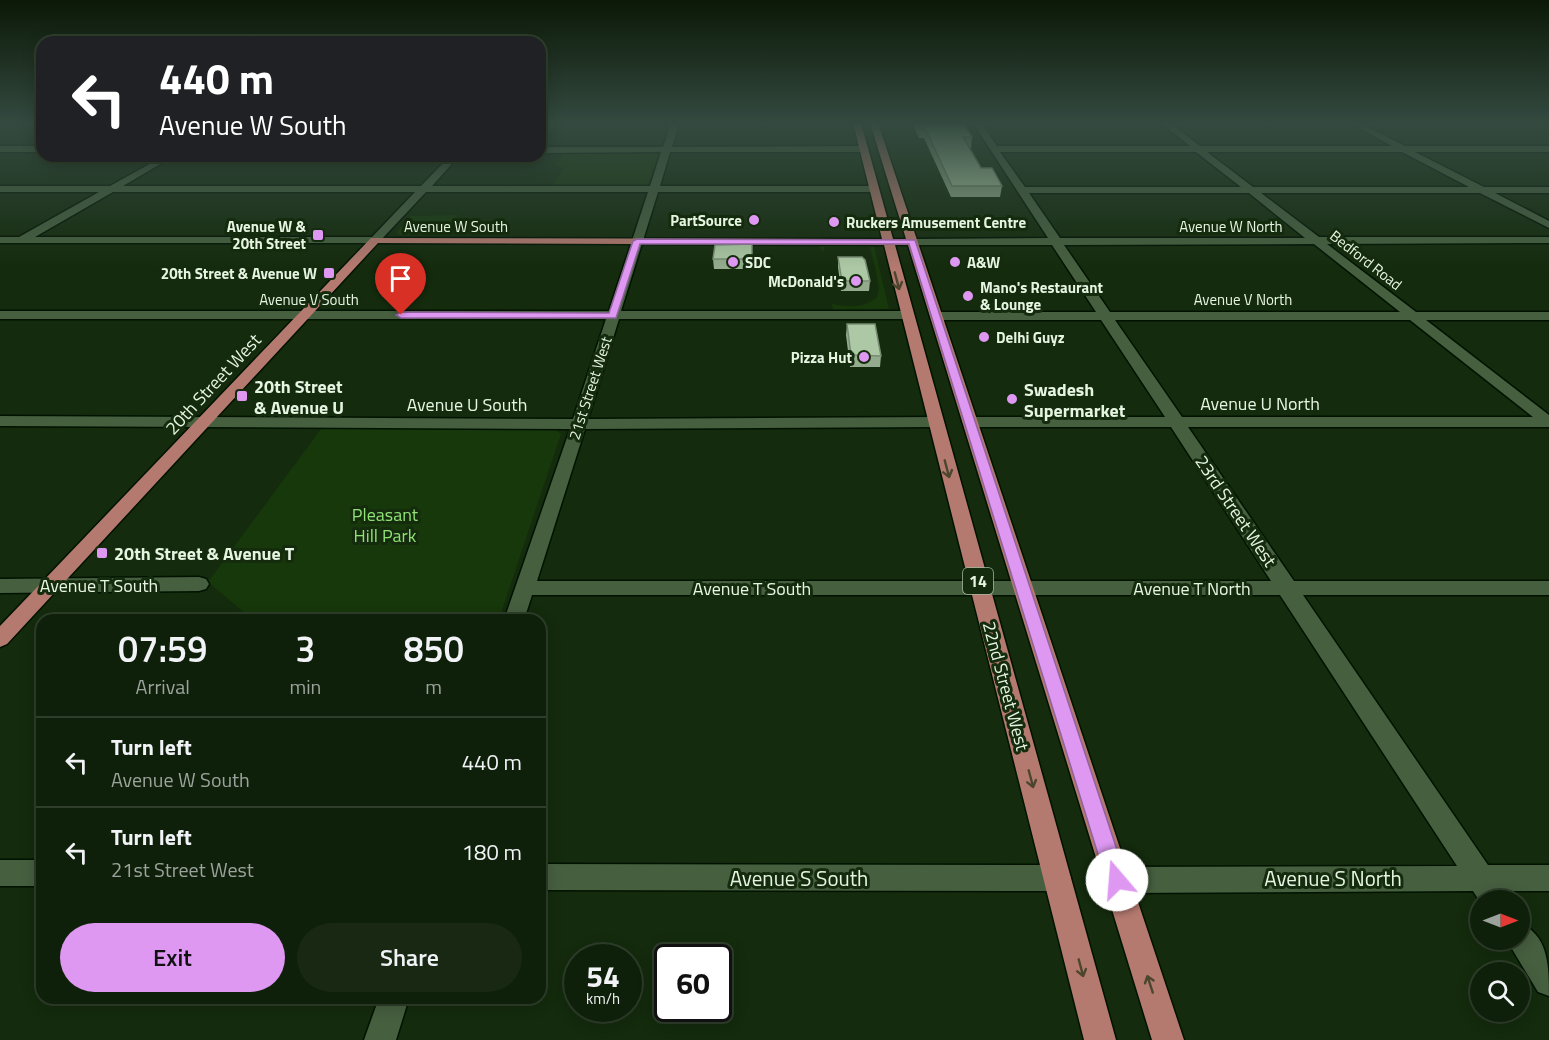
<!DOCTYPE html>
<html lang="en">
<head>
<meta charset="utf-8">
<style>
  body { margin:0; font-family:"Titillium Web",sans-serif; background:#182813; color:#f1f3f6; height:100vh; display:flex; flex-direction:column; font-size:22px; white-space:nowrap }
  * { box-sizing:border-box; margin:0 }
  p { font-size:20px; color:#9ba39c }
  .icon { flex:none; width:33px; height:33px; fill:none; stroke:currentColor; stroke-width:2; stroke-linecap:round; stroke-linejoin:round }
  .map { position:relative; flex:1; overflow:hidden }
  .sheet { position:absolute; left:36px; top:614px; width:510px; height:390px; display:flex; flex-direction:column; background:#0f200a; border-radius:18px; box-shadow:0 3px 15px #0003,0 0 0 2px #2f3e2b }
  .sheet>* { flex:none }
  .banner { position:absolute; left:36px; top:36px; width:510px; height:126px; border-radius:18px; box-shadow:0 3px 15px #0003,0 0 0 2px #2f3e2b; background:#202124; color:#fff; overflow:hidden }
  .needle { width:39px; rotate:90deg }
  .tools { position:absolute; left:1470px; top:890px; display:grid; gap:12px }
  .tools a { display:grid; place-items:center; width:60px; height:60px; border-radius:50%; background:#0f200a; box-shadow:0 3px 15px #0003,0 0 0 2px #2f3e2b; font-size:30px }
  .speed { position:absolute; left:564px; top:944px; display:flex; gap:12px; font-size:30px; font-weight:700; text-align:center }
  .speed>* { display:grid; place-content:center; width:78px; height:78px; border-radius:50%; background:#0f200a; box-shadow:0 3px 15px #0003,0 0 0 2px #2f3e2b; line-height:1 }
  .speed small { font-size:15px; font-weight:400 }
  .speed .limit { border:3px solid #111; border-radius:9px; background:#fff; color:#111 }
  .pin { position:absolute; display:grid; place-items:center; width:51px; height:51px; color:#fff; margin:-62px -26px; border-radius:50% 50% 50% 0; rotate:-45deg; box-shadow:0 0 6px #0007 }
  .pin .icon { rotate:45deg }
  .me { position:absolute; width:66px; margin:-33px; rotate:342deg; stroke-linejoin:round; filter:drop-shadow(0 0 4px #0008) }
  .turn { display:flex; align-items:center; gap:21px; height:126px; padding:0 24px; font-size:27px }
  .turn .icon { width:78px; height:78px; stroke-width:2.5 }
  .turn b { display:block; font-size:42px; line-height:51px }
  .eta { display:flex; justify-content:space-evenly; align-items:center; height:102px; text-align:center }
  .eta b { font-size:36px; font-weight:600; line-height:42px }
  .action { display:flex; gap:12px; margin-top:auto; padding:12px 24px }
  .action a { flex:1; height:69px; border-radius:36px; background:#de98f2; color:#111; font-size:24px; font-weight:600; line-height:69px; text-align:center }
  .action a+a { background:#182813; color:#f1f3f6 }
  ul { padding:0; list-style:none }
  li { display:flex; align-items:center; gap:18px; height:90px; padding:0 24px; border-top:2px solid #2f3e2b }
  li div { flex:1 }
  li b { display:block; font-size:22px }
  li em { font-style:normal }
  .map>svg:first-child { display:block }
  .green { fill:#17380b }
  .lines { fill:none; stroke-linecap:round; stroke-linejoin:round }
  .minor-casing { stroke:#011300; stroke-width:3 }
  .major-casing { stroke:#011300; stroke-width:3 }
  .minor { fill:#465f3f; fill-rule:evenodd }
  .major { fill:#b4796f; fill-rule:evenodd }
  .wall { fill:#94ac8d }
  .building { fill:#acc8a4; stroke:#788c73; stroke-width:1.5 }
  .oneway { stroke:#4c462f }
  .route { fill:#de98f2; stroke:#90639d; stroke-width:1.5 }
  .poi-dot { fill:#de98f2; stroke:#142b0d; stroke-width:2 }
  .labels { text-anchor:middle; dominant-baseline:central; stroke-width:6; stroke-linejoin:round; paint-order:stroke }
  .far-poi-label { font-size:15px; font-weight:bold; fill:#e6f5e2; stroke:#142b0d; text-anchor:end }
  .far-street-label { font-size:15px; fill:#e6f5e2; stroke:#142b0d }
  .shield { fill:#142b0d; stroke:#a7b8a2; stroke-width:1.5 }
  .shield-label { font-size:16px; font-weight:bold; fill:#e6f5e2 }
  .street-label { font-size:18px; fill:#e6f5e2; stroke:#142b0d }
  .poi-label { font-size:18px; font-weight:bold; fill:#e6f5e2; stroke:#142b0d; text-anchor:start }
  .park-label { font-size:18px; fill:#90e276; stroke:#142b0d }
  .near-street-label { font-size:21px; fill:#e6f5e2; stroke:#142b0d }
</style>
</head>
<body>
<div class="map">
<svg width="1549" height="1040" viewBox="0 0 1549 1040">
  <rect width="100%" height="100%" fill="#142b0d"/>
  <path class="green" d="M 564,152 L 652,152 L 658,153 L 648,187 L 557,186 L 553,184 L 564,168 L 556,166 Z
    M 458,215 L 442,235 L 399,235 L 396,233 L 411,216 Z
    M 819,246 L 874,246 L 889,309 L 833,310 L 832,304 C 844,306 863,310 877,297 L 879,289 L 875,267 L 876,266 L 874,265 L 870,247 L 824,247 L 824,251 L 822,251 Z
    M 321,429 L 555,429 L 561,434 L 499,619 L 252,619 L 208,582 Z"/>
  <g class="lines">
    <defs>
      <path id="minor" d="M 671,123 L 679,123 L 672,147 L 863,146 L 867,149 L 863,152 L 670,152 L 660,186 L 873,186 L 878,189 L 873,192 L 658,192 L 621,311 L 906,311 L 912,315 L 906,319 L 619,319 L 588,419 L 935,417 L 943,422 L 935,427 L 585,429 L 537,581 L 1271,581 L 1171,427 L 970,427 L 962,422 L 970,417 L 1165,417 L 1101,320 L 936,320 L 930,316 L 936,312 L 1096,312 L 1052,245 L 912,245 L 907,242 L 912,239 L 1048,238 L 973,123 L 981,123 L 997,146 L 1190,146 L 1161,123 L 1170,123 L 1200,146 L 1392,146 L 1350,123 L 1359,123 L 1405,146 L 1549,146 L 1549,152 L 1415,152 L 1484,187 L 1549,187 L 1549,193 L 1495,193 L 1549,221 L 1549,228 L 1480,193 L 1261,193 L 1319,237 L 1549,237 L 1549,243 L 1327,244 L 1416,312 L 1549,312 L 1549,320 L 1426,320 L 1549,415 L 1549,427 L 1188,427 L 1294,581 L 1549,581 L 1549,595 L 1303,595 L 1488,865 L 1549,865 L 1549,891 L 1505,891 L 1509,900 L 1480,900 L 1480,902 L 1473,891 L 1117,893 L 1107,889 L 1103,880 L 1107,871 L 1117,867 L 1457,866 L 1280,595 L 532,595 L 524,620 L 504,620 L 570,429 L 0,426 L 0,416 L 573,419 L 606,319 L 0,319 L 0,311 L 609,311 L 648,192 L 426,192 L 379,242 L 375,243 L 0,243 L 0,237 L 19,237 L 99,192 L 0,192 L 0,186 L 110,186 L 164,156 L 174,156 L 123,186 L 421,186 L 450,156 L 459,156 L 432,186 L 650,186 L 661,152 L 540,153 L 540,147 L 663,147 ZM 1000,152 L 1196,152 L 1241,187 L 1025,187 ZM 1207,152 L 1402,152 L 1469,187 L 1253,187 ZM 113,192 L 415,192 L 372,237 L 35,237 ZM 1029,193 L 1249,193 L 1305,238 L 1060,238 ZM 1314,244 L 1400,312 L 1110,312 L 1064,245 ZM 1115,320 L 1410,320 L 1533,417 L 1182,417 Z
        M 0,146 L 42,146 L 42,152 L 0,152 Z
        M 199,577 L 206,579 L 209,584 L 206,589 L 199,591 L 0,593 L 0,579 Z
        M 0,860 L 42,860 L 42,886 L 0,886 Z
        M 540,864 L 1057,865 L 1067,869 L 1071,878 L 1067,887 L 1057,891 L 540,890 Z
        M 1520,923 C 1549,936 1549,967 1549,996 L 1538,992 L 1506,939 L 1520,939 Z
        M 379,998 L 409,998 L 396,1040 L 364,1040 Z"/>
      <path id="major" d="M 853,123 L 861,123 L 893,239 L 906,239 L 870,123 L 878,123 L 1184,1040 L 1152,1040 L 908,245 L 895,245 L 1116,1040 L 1084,1040 L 884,245 L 378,243 L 7,644 L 0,647 L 0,626 L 371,238 L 882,239 Z"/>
    </defs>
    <use href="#minor" class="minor-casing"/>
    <use href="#major" class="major-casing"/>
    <use href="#minor" class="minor"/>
    <use href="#major" class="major"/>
  </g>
  <path class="wall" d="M 913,123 L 963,123 L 972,137 L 971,148 L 969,148 L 981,168 L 1002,186 L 1000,197 L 951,197 L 924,138 L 919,138 L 913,125 Z
    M 752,255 L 752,269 L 714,269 L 713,259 Z
    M 838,257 L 870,281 L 869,291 L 841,291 L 838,267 Z
    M 847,324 L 881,356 L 880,367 L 850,367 L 846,335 Z"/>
  <path class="building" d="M 917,123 L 963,123 L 972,137 L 963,137 L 981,168 L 992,168 L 1002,186 L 952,186 L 925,128 L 920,128 Z
    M 752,244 L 752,259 L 713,259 L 715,245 Z
    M 838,257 L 862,257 L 865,260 L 870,281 L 842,281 Z
    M 847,324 L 875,324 L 881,356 L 851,355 Z"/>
  <defs><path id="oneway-shaft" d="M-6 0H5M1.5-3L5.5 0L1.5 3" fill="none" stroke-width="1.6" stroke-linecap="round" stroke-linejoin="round" transform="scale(1.5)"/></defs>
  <g class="oneway">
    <use href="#oneway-shaft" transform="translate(897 281) rotate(75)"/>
    <use href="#oneway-shaft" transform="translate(947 469) rotate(75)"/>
    <use href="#oneway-shaft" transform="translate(1031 779) rotate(75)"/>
    <use href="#oneway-shaft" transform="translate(1081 968) rotate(75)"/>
    <use href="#oneway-shaft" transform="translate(1150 984) rotate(-108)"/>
  </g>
  <linearGradient id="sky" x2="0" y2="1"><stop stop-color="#0b1807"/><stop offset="0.46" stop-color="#344a40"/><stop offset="1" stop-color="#344a40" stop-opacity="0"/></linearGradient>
  <rect width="1549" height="268" fill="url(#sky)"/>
  <path class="route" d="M 637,239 L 915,240 L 1127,880 L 1124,887 L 1117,890 L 1109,887 L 1106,880 L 909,244 L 640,244 L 616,318 L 401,318 L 396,315 L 401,312 L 609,313 L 633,241 Z"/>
  <g class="poi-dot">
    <circle cx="754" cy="220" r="6"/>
    <circle cx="834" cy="222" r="6"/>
    <rect x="312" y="229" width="12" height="12" rx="3"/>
    <circle cx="733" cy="262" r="6"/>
    <circle cx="955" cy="262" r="6"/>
    <rect x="323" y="267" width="12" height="12" rx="3"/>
    <circle cx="856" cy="281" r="6"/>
    <circle cx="968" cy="296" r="6"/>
    <circle cx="984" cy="337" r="6"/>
    <circle cx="864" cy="357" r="6"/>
    <rect x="236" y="390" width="12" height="12" rx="3"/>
    <circle cx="1012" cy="399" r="6"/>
    <rect x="96" y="547" width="12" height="12" rx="3"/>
  </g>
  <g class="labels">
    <g class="far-poi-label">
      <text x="742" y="220">PartSource</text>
      <text x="846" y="222" text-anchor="start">Ruckers Amusement Centre</text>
      <text x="306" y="226">Avenue W &amp;<tspan x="306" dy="17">20th Street</tspan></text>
      <text x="745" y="262" text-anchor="start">SDC</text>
      <text x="967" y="262" text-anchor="start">A&amp;W</text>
      <text x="317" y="273">20th Street &amp; Avenue W</text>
      <text x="844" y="281">McDonald's</text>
      <text x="980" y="287" text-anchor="start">Mano's Restaurant<tspan x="980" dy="17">&amp; Lounge</tspan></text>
      <text x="996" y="337" text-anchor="start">Delhi Guyz</text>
      <text x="852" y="357">Pizza Hut</text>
    </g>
    <g class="far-street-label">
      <text x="456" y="226">Avenue W South</text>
      <text x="1231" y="226">Avenue W North</text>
      <text transform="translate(1366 260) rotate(38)">Bedford Road</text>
      <text x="309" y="299">Avenue V South</text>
      <text x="1243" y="299">Avenue V North</text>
      <text transform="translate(590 388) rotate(-72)">21st Street West</text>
    </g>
    <rect class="shield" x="963" y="568" width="30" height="26" rx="4.5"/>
    <g class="shield-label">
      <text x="978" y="581">14</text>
    </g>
    <g class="street-label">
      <text transform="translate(213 384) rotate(-47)">20th Street West</text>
      <text x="1260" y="403">Avenue U North</text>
      <text x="467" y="404">Avenue U South</text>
      <text transform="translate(1236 511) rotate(56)">23rd Street West</text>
      <text x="99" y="585">Avenue T South</text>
      <text x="752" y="588">Avenue T South</text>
      <text x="1192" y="588">Avenue T North</text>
      <text transform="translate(1006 686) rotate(75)">22nd Street West</text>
    </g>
    <g class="poi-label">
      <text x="254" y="386">20th Street<tspan x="254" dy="21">&amp; Avenue U</tspan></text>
      <text x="1024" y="389">Swadesh<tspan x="1024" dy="21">Supermarket</tspan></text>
      <text x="114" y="553">20th Street &amp; Avenue T</text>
    </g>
    <g class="park-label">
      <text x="385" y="514">Pleasant<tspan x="385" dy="21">Hill Park</tspan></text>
    </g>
    <g class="near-street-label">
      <text x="799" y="878">Avenue S South</text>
      <text x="1333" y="878">Avenue S North</text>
    </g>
  </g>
</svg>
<div class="tools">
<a><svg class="needle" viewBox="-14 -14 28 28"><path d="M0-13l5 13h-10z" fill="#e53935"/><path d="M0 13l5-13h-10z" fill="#9ba39c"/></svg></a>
<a><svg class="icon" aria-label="search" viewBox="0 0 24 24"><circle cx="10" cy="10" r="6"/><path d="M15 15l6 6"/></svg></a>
</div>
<div class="speed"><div>54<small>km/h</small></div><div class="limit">60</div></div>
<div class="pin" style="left:401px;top:315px;background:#d93025"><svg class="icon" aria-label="arrive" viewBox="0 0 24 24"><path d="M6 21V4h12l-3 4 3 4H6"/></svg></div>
<svg class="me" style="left:1117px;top:880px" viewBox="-20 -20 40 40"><circle r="19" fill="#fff"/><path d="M0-13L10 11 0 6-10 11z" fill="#de98f2"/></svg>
<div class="banner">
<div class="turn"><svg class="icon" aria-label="left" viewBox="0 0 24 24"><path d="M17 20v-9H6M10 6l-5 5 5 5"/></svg><div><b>440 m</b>Avenue W South</div></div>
</div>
<section class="sheet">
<div class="eta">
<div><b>07:59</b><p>Arrival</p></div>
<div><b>3</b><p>min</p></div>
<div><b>850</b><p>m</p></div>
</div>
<ul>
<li><svg class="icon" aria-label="left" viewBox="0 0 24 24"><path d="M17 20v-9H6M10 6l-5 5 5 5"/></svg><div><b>Turn left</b><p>Avenue W South</p></div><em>440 m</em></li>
<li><svg class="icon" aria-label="left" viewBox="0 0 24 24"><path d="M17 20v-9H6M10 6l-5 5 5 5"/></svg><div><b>Turn left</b><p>21st Street West</p></div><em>180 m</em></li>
</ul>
<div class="action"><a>Exit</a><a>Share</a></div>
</section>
</div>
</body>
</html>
